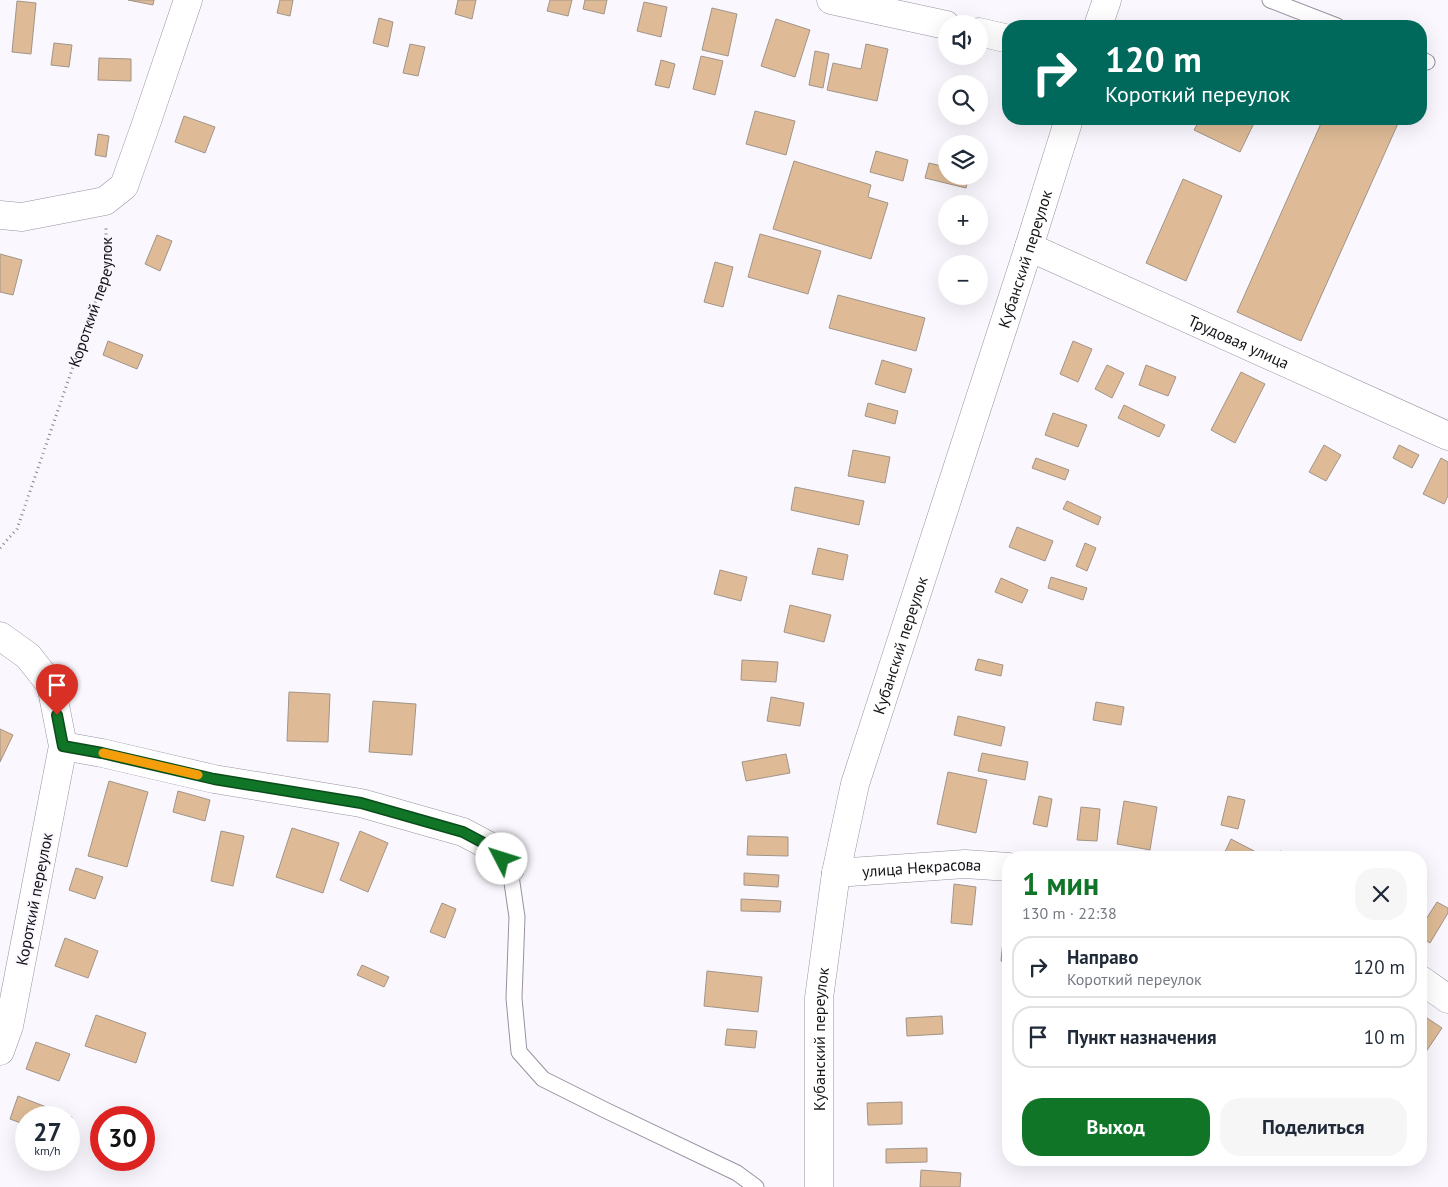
<!DOCTYPE html>
<html lang="ru">
<head>
<meta charset="utf-8">
<style>
  body { margin:0; font-family:"PT Sans",sans-serif; background:#f6f6f7; color:#1f2937; height:100vh; display:flex; flex-direction:column; font-size:19px; white-space:nowrap }
  * { box-sizing:border-box; margin:0 }
  p { font-size:16px; color:#747a83 }
  .icon { flex:none; width:28px; height:28px; fill:none; stroke:currentColor; stroke-width:2; stroke-linecap:round; stroke-linejoin:round }
  .map { position:relative; flex:1; overflow:hidden }
  .sheet { position:absolute; left:1002px; top:851px; width:425px; height:315px; display:flex; flex-direction:column; background:#fff; border-radius:20px; box-shadow:0 5px 20px #0002 }
  .sheet>* { flex:none }
  .hud { position:absolute; left:1002px; top:20px; width:425px; height:105px; border-radius:20px; box-shadow:0 5px 20px #0002; background:#00695c; color:#fff; overflow:hidden }
  .buttons { position:absolute; left:938px; top:15px; display:grid; gap:10px }
  .buttons a { display:grid; place-items:center; width:50px; height:50px; border-radius:50%; background:#fff; box-shadow:0 5px 20px #0002; font-size:25px }
  .speed { position:absolute; left:15px; top:1106px; display:flex; gap:10px; font-size:25px; font-weight:700; text-align:center }
  .speed>* { display:grid; place-content:center; width:65px; height:65px; border-radius:50%; background:#fff; box-shadow:0 5px 20px #0002; line-height:1 }
  .speed small { font-size:12px; font-weight:400 }
  .speed .limit { border:8px solid #d22; background:#fff; color:#111 }
  .pin { position:absolute; display:grid; place-items:center; width:42px; height:42px; color:#fff; margin:-51px -21px; border-radius:50% 50% 50% 0; rotate:-45deg; box-shadow:0 0 5px #0007 }
  .pin .icon { rotate:45deg }
  .me { position:absolute; width:55px; margin:-28px; rotate:310deg; stroke-linejoin:round; filter:drop-shadow(0 0 4px #0008) }
  .turn { display:flex; align-items:center; gap:18px; height:105px; padding:0 20px; font-size:22px }
  .turn .icon { width:65px; height:65px; stroke-width:2.5 }
  .turn b { display:block; font-size:35px; line-height:42px }
  .round { display:grid; place-items:center; flex:none; width:52px; height:52px; border-radius:20px; background:#f6f6f7 }
  .head { display:flex; align-items:center; justify-content:space-between; height:85px; padding:0 20px }
  h1 { font-size:30px; font-weight:800; line-height:38px; color:#107527 }
  .button { display:flex; gap:10px; margin-top:auto; padding:10px 20px }
  .button a { flex:1; height:58px; border-radius:20px; background:#107527; color:#fff; font-size:20px; font-weight:800; line-height:58px; text-align:center }
  .button a+a { background:#f6f6f7; color:#1f2937 }
  ul { padding:0; list-style:none }
  li { display:flex; align-items:center; gap:15px; height:62px; margin:0 10px 8px; padding:0 10px; border:2px solid #e0e1e3; border-radius:20px }
  li div { flex:1 }
  li b { display:block; font-size:19px }
  li em { font-style:normal }
  .map>svg:first-child { display:block }
  .building { fill:#debb96; stroke:#a19488 }
  .lines { fill:none; stroke-linecap:round; stroke-linejoin:round }
  .service-casing { stroke:#9991a0; stroke-width:17 }
  .minor-casing { stroke:#9991a0; stroke-width:29 }
  .tertiary-casing { stroke:#9991a0; stroke-width:29 }
  .path { stroke:#878389; stroke-width:3; stroke-dasharray:1 4; stroke-linecap:butt }
  .service { stroke:#fff; stroke-width:15 }
  .minor { stroke:#fff; stroke-width:28 }
  .tertiary { stroke:#fff; stroke-width:28 }
  .route-casing { stroke:#0a4c19; stroke-width:12 }
  .route { stroke:#107527; stroke-width:9 }
  .slow { stroke:#f59e0b; stroke-width:9 }
  .labels { text-anchor:middle; dominant-baseline:central; stroke-width:4; stroke-linejoin:round; paint-order:stroke }
  .street-label { font-size:16px; fill:#171419; stroke:#fbf7fe }
</style>
</head>
<body>
<div class="map">
<svg width="1448" height="1187" viewBox="0 0 1448 1187">
  <rect width="100%" height="100%" fill="#fbf7fe"/>
  <path class="building" d="M 128,0 L 154,0 L 153,5 Z
    M 280,0 L 293,0 L 290,16 L 277,13 Z
    M 458,0 L 476,0 L 472,19 L 455,14 Z
    M 550,0 L 572,0 L 568,16 L 547,11 Z
    M 585,0 L 607,0 L 604,14 L 583,9 Z
    M 17,1 L 36,3 L 31,54 L 12,52 Z
    M 644,2 L 667,7 L 661,37 L 637,31 Z
    M 712,8 L 737,14 L 728,56 L 702,50 Z
    M 379,18 L 393,22 L 388,47 L 373,43 Z
    M 776,19 L 810,30 L 795,77 L 761,66 Z
    M 54,43 L 72,45 L 69,67 L 51,65 Z
    M 410,44 L 425,47 L 418,76 L 403,73 Z
    M 866,44 L 888,49 L 877,101 L 827,90 L 833,63 L 861,69 Z
    M 815,51 L 829,54 L 823,88 L 809,85 Z
    M 701,56 L 723,61 L 715,95 L 693,89 Z
    M 99,58 L 131,59 L 131,81 L 98,80 Z
    M 661,60 L 675,64 L 669,88 L 655,85 Z
    M 755,111 L 795,121 L 786,155 L 746,144 Z
    M 184,116 L 215,127 L 205,153 L 175,142 Z
    M 1200,119 L 1256,119 L 1240,152 L 1194,130 Z
    M 1323,119 L 1400,119 L 1301,341 L 1237,312 Z
    M 98,134 L 109,136 L 106,157 L 95,155 Z
    M 876,151 L 908,160 L 903,181 L 870,172 Z
    M 794,161 L 871,185 L 868,197 L 888,203 L 871,259 L 773,229 Z
    M 929,163 L 946,167 L 946,176 L 969,176 L 966,188 L 925,178 Z
    M 1183,179 L 1222,196 L 1186,281 L 1146,263 Z
    M 760,234 L 821,251 L 808,294 L 748,277 Z
    M 157,235 L 172,241 L 160,271 L 145,264 Z
    M 0,254 L 22,260 L 13,295 L 0,292 Z
    M 715,262 L 733,267 L 723,307 L 704,302 Z
    M 838,295 L 925,318 L 916,351 L 829,328 Z
    M 108,341 L 143,355 L 137,369 L 103,355 Z
    M 1073,341 L 1092,349 L 1078,382 L 1060,374 Z
    M 882,360 L 912,369 L 905,393 L 875,384 Z
    M 1107,365 L 1124,373 L 1112,398 L 1095,389 Z
    M 1146,365 L 1176,377 L 1168,396 L 1139,385 Z
    M 1241,372 L 1265,384 L 1235,443 L 1211,430 Z
    M 868,403 L 898,411 L 895,424 L 865,416 Z
    M 1124,405 L 1165,425 L 1159,437 L 1118,418 Z
    M 1053,413 L 1087,425 L 1078,447 L 1045,435 Z
    M 1324,445 L 1341,455 L 1326,481 L 1309,472 Z
    M 1399,445 L 1419,455 L 1412,468 L 1393,458 Z
    M 853,450 L 890,457 L 885,483 L 848,476 Z
    M 1036,458 L 1069,470 L 1065,480 L 1032,468 Z
    M 1441,458 L 1448,462 L 1448,496 L 1444,504 L 1423,494 Z
    M 795,487 L 864,501 L 859,525 L 791,510 Z
    M 1067,501 L 1101,517 L 1098,525 L 1063,509 Z
    M 1017,527 L 1053,541 L 1045,561 L 1009,547 Z
    M 1085,543 L 1096,548 L 1087,571 L 1076,566 Z
    M 818,548 L 848,555 L 843,580 L 812,574 Z
    M 720,570 L 747,577 L 741,601 L 714,594 Z
    M 1051,577 L 1087,588 L 1083,600 L 1048,588 Z
    M 1001,578 L 1028,590 L 1022,603 L 995,592 Z
    M 790,605 L 831,615 L 824,642 L 784,632 Z
    M 978,659 L 1003,665 L 1001,676 L 975,670 Z
    M 742,660 L 778,662 L 776,682 L 741,680 Z
    M 289,692 L 330,694 L 328,742 L 287,741 Z
    M 771,697 L 804,703 L 800,726 L 767,721 Z
    M 373,701 L 416,704 L 412,755 L 369,752 Z
    M 1096,702 L 1124,707 L 1121,725 L 1093,720 Z
    M 958,716 L 1005,727 L 1001,746 L 954,735 Z
    M 0,729 L 13,735 L 0,762 Z
    M 982,753 L 1028,762 L 1025,780 L 978,771 Z
    M 786,754 L 790,773 L 746,781 L 742,762 Z
    M 948,772 L 987,780 L 976,833 L 937,824 Z
    M 109,781 L 148,792 L 127,867 L 88,856 Z
    M 178,791 L 210,800 L 205,821 L 173,812 Z
    M 1039,796 L 1052,799 L 1047,827 L 1033,824 Z
    M 1228,796 L 1245,800 L 1238,829 L 1221,825 Z
    M 1124,801 L 1157,807 L 1150,850 L 1117,844 Z
    M 1081,807 L 1100,809 L 1097,841 L 1077,840 Z
    M 292,828 L 339,843 L 323,893 L 276,877 Z
    M 221,831 L 244,836 L 233,886 L 211,881 Z
    M 360,831 L 388,843 L 368,892 L 340,880 Z
    M 748,836 L 788,837 L 788,856 L 747,855 Z
    M 1231,839 L 1256,852 L 1254,858 L 1231,858 L 1224,854 Z
    M 1280,851 L 1296,856 L 1295,858 L 1278,858 Z
    M 76,868 L 103,877 L 95,899 L 69,890 Z
    M 744,873 L 779,875 L 778,887 L 744,885 Z
    M 954,884 L 976,887 L 972,925 L 951,923 Z
    M 1008,890 L 1009,890 L 1009,962 L 1001,961 Z
    M 741,899 L 781,901 L 780,912 L 741,911 Z
    M 1437,902 L 1448,908 L 1448,913 L 1430,943 L 1421,937 L 1421,927 Z
    M 442,903 L 456,909 L 445,938 L 430,932 Z
    M 65,938 L 98,951 L 88,978 L 55,966 Z
    M 362,965 L 389,977 L 384,987 L 357,975 Z
    M 707,971 L 762,977 L 758,1012 L 704,1006 Z
    M 96,1015 L 146,1033 L 136,1063 L 85,1046 Z
    M 942,1016 L 943,1034 L 907,1036 L 906,1018 Z
    M 1424,1016 L 1442,1028 L 1421,1059 L 1421,1021 Z
    M 727,1029 L 757,1031 L 755,1048 L 725,1045 Z
    M 36,1042 L 70,1054 L 59,1081 L 26,1069 Z
    M 18,1096 L 72,1117 L 69,1127 L 69,1118 L 26,1118 L 26,1125 L 10,1119 Z
    M 902,1102 L 902,1124 L 868,1125 L 867,1103 Z
    M 927,1148 L 927,1162 L 886,1163 L 886,1149 Z
    M 921,1170 L 961,1173 L 960,1187 L 920,1187 Z"/>
  <g class="lines">
    <defs>
      <path id="service" d="M 1270,0 L 1337,26
        M 1421,59 L 1427,62
        M 510,869 L 517,917 L 514,998 L 519,1052 L 543,1079 L 605,1110 L 737,1173 L 756,1187"/>
      <g id="minor">
        <path d="M 831,0 L 946,25"/>
        <path d="M 979,32 L 1009,39"/>
        <path d="M 0,215 L 22,217 L 105,201 L 124,186 L 146,124 L 188,0"/>
        <path id="s2" d="M 1029,247 L 1448,436"/>
        <path d="M 0,636 L 28,656 L 51,685 L 63,746 L 9,1026 L 0,1051"/>
        <path d="M 63,746 L 102,753 L 214,779 L 361,803 L 463,832 L 493,848 L 510,869"/>
        <path id="s3" d="M 836,873 L 965,864 L 1009,867"/>
        <path d="M 1421,980 L 1448,999"/>
      </g>
      <g id="tertiary">
        <path d="M 1098,26 L 1107,0"/>
        <path id="s4" d="M 819,1187 L 819,998 L 836,873 L 855,784 L 1029,247 L 1069,119"/>
      </g>
    </defs>
    <use href="#service" class="service-casing"/>
    <use href="#minor" class="minor-casing"/>
    <use href="#tertiary" class="tertiary-casing"/>
    <path class="path" id="s1" d="M 0,548 L 17,529 L 106,271 L 106,227"/>
    <use href="#service" class="service"/>
    <use href="#minor" class="minor"/>
    <use href="#tertiary" class="tertiary"/>
  </g>
  <g class="lines">
    <defs>
      <path id="route" d="M 57,715 L 63,746 L 102,753 L 214,779 L 361,803 L 463,832 L 493,848 L 502,859"/>
    </defs>
    <use href="#route" class="route-casing"/>
    <use href="#route" class="route"/>
    <path class="slow" d="M 103,753 L 198,775"/>
  </g>
  <g class="labels">
    <g class="street-label">
      <text stroke="none"><textPath href="#s4" startOffset="958">Кубанский переулок</textPath></text>
      <text stroke="none"><textPath href="#s1" startOffset="265">Короткий переулок</textPath></text>
      <text stroke="none"><textPath href="#s2" startOffset="230">Трудовая улица</textPath></text>
      <text stroke="none"><textPath href="#s4" startOffset="552">Кубанский переулок</textPath></text>
      <text stroke="none"><textPath href="#s3" startOffset="86">улица Некрасова</textPath></text>
      <text transform="translate(34 899) rotate(-79)">Короткий переулок</text>
      <text stroke="none"><textPath href="#s4" startOffset="148">Кубанский переулок</textPath></text>
    </g>
  </g>
</svg>
<div class="buttons">
<a><svg class="icon" aria-label="sound" viewBox="0 0 24 24"><path d="M4 9h4l5-4v14l-5-4H4zM17 9q2 3 0 6"/></svg></a>
<a><svg class="icon" aria-label="search" viewBox="0 0 24 24"><circle cx="10" cy="10" r="6"/><path d="M15 15l6 6"/></svg></a>
<a><svg class="icon" aria-label="layers" viewBox="0 0 24 24"><path d="M12 4l9 5-9 5-9-5zM3 14l9 5 9-5"/></svg></a>
<a>+</a>
<a>−</a>
</div>
<div class="speed"><div>27<small>km/h</small></div><div class="limit">30</div></div>
<div class="pin" style="left:57px;top:715px;background:#d93025"><svg class="icon" aria-label="arrive" viewBox="0 0 24 24"><path d="M6 21V4h12l-3 4 3 4H6"/></svg></div>
<svg class="me" style="left:502px;top:859px" viewBox="-20 -20 40 40"><circle r="19" fill="#fff"/><path d="M0-13L10 11 0 6-10 11z" fill="#107527"/></svg>
<div class="hud">
<div class="turn"><svg class="icon" aria-label="right" viewBox="0 0 24 24"><path d="M7 20v-9h11M14 6l5 5-5 5"/></svg><div><b>120 m</b>Короткий переулок</div></div>
</div>
<section class="sheet">
<div class="head"><div><h1>1 мин</h1><p>130 m · 22:38</p></div><a class="round"><svg class="icon" aria-label="close" viewBox="0 0 24 24"><path d="M6 6l12 12M18 6L6 18"/></svg></a></div>
<ul>
<li><svg class="icon" aria-label="right" viewBox="0 0 24 24"><path d="M7 20v-9h11M14 6l5 5-5 5"/></svg><div><b>Направо</b><p>Короткий переулок</p></div><em>120 m</em></li>
<li><svg class="icon" aria-label="arrive" viewBox="0 0 24 24"><path d="M6 21V4h12l-3 4 3 4H6"/></svg><div><b>Пункт назначения</b></div><em>10 m</em></li>
</ul>
<div class="button"><a>Выход</a><a>Поделиться</a></div>
</section>
</div>
</body>
</html>
